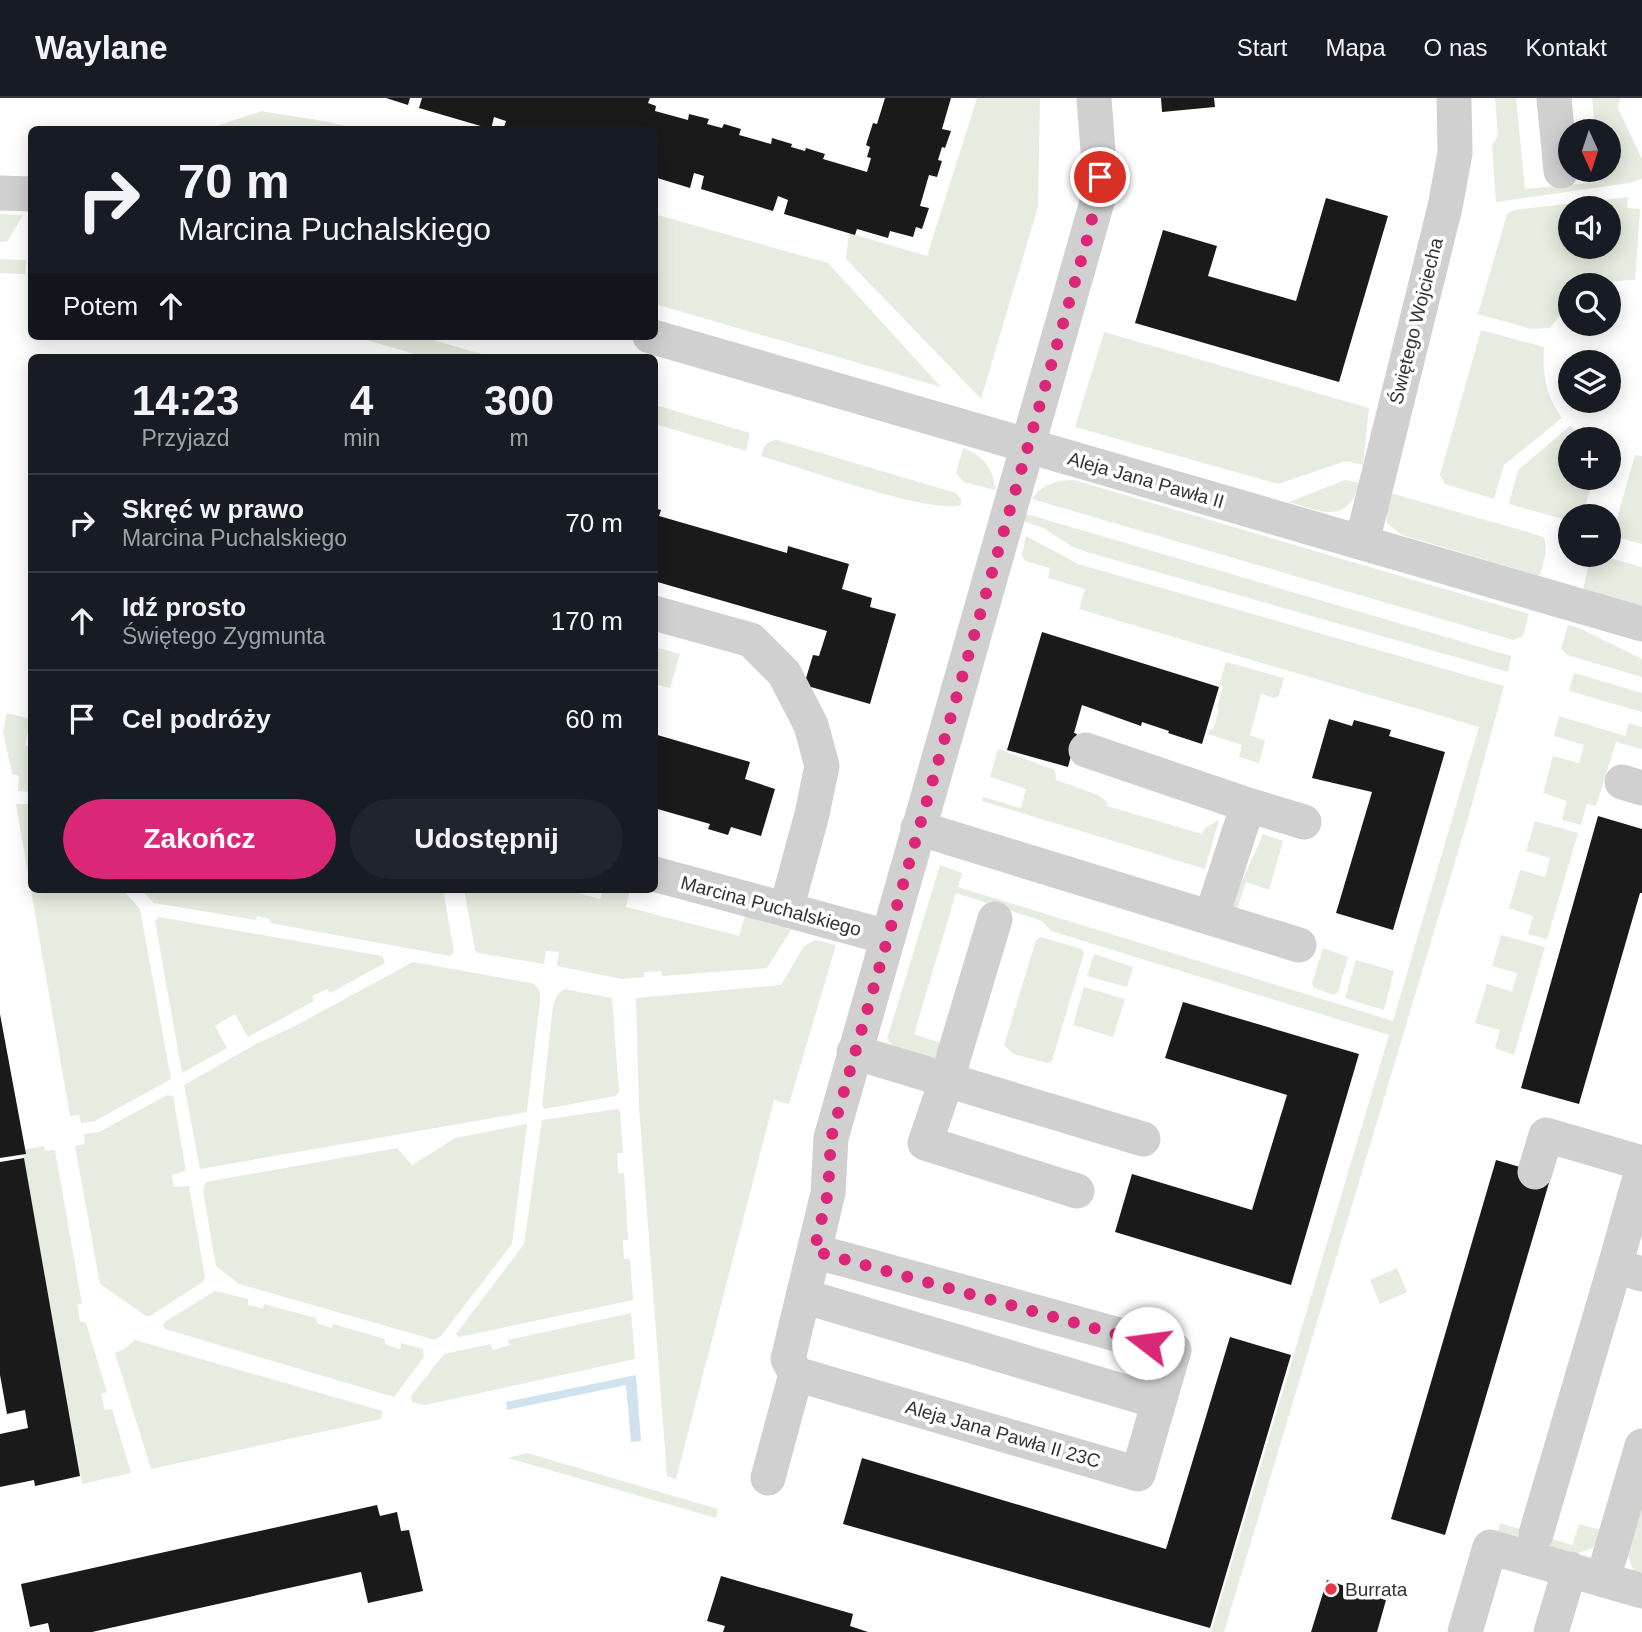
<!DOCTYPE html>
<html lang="pl">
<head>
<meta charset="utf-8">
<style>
  body { margin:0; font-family:Arial,sans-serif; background:#20242c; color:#f1f3f6; height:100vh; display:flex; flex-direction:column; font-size:26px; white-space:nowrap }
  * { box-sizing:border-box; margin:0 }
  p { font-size:23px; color:#9ea1a6 }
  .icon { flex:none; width:38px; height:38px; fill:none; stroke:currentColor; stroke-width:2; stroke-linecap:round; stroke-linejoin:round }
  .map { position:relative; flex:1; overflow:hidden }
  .sheet { position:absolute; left:28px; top:256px; width:630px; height:539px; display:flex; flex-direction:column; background:#171b24; border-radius:10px; box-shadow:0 4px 18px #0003 }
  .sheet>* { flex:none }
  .hud { position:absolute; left:28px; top:28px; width:630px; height:214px; border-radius:10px; box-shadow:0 4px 18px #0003; background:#171b24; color:#f1f3f6; overflow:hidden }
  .needle { width:46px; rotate:177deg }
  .controls { position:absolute; left:1558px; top:21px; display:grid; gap:14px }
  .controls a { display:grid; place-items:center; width:63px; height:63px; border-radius:50%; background:#171b24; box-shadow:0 4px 18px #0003; font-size:35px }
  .pin { position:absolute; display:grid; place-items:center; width:60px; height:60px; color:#fff; margin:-30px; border:4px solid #fff; border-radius:50%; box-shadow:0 2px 7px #0007 }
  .me { position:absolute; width:77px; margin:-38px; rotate:285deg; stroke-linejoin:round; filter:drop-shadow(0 0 5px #0008) }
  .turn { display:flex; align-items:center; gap:24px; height:147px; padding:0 35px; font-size:32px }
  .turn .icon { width:91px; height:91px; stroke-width:2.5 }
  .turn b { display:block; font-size:49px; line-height:60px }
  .then { display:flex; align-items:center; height:66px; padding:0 35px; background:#0003; gap:14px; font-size:26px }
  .eta { display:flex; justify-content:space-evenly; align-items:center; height:119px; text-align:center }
  .eta b { font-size:42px; font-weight:700; line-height:49px }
  .button { display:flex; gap:14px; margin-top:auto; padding:14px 35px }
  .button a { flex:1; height:80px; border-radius:42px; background:#db2777; color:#fff; font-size:28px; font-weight:700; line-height:80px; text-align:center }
  .button a+a { background:#20242c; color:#f1f3f6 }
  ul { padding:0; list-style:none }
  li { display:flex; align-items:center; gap:21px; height:98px; padding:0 35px; border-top:2px solid #363941 }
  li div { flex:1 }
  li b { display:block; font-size:26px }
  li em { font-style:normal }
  header { display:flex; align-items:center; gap:42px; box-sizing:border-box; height:98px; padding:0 35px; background:#171b24; border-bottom:2px solid #363941 }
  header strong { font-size:33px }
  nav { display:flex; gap:38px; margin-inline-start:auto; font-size:24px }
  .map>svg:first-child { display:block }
  .green { fill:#e6ecdf; fill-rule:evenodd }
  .water { fill:#cfe2ee }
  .building { fill:#1a1a1a }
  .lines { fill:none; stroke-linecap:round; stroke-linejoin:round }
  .minor { stroke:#d0d0d0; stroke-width:35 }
  .route { stroke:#db2777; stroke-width:12; stroke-dasharray:0 21.6 }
  .poi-dot { fill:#e63946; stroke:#fff; stroke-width:2.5 }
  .labels { text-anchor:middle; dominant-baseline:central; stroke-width:7; stroke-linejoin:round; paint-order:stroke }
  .street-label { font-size:19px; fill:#333; stroke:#fff }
  .poi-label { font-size:19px; fill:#333; stroke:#fff; text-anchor:start }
</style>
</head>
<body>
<header>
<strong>Waylane</strong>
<nav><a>Start</a><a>Mapa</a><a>O nas</a><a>Kontakt</a></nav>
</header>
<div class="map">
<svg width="1642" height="1534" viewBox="0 0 1642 1534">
  <rect width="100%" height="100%" fill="#fff"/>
  <path class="green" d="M 977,0 L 1040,0 L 1038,109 L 981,301 L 846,161 L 849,135 L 927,158 Z
    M 1495,0 L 1516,0 L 1525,91 L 1599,84 L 1598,72 L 1608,72 L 1608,33 L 1595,33 L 1592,0 L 1620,0 L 1618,10 L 1642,61 L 1642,81 L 1629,85 L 1496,104 L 1492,47 L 1498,38 Z
    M 261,13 L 329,24 L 356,31 L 208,31 Z
    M 1628,99 L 1627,110 L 1640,111 L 1635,182 C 1613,182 1592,187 1570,187 L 1570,204 L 1550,230 L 1531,231 L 1478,216 L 1507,116 L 1514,112 ZM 1608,110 L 1608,149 L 1570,149 L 1570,110 Z
    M 0,116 L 23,117 L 8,143 L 0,144 Z
    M 654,116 L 828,165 L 941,289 L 655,206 Z
    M 0,161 L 26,162 L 25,176 L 0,175 Z
    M 1481,232 L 1544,249 C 1542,275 1546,299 1562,320 L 1504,367 L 1494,401 L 1445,386 L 1440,377 Z
    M 1104,234 L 1369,310 L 1363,367 L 1346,363 L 1278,386 L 1075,329 Z
    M 364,238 L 419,238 L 492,259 L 425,259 L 363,241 Z
    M 655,307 L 750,335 L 746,353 L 655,326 Z
    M 1570,328 L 1589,341 L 1570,341 L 1570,380 L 1594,380 L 1582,418 L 1570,418 L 1570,423 L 1509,406 L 1518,372 Z
    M 777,342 L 956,395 L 961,401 L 961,407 C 931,417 799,369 761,358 C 764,348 766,343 777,342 Z
    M 963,350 C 982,357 995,371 995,392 L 964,384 L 956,375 Z
    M 1635,357 L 1642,358 L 1642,446 L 1612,438 Z
    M 1074,382 L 1529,516 L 1523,538 L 1513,542 L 1032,401 C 1042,386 1057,382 1074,382 Z
    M 1345,382 L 1359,385 C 1349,428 1319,413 1289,404 Z
    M 1387,394 L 1538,437 L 1544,440 C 1548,454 1543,465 1540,478 L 1402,437 L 1387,425 Z
    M 1023,415 L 1511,558 L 1508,574 L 1087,454 L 1073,449 L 1043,430 L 1020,422 Z
    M 1026,438 L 1078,466 L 1504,588 L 1469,717 L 1224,1534 L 1211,1534 L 1389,937 L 1051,833 L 1042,823 L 956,795 L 914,936 L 941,945 L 934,961 L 893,948 L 887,941 L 940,767 L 962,775 L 958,789 L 1393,923 L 1479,629 L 1079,511 L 1085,491 L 1048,480 L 1050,470 L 1025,463 L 1022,457 Z
    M 1599,457 L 1642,469 L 1642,508 L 1583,491 L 1590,462 Z
    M 1568,527 L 1579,530 L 1642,561 L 1642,579 L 1567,557 L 1561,550 Z
    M 655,549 L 680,556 L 670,590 L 655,586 Z
    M 1226,564 L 1284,580 L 1279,597 L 1275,600 L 1261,596 L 1250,637 L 1265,643 L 1259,665 L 1239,659 L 1242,647 L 1208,636 L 1210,631 L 1213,632 L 1219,611 L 1217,610 L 1223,588 L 1219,587 Z
    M 1574,575 L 1642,595 L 1642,614 L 1569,593 Z
    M 7,615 L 31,621 L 25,647 L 31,649 L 31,694 L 18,693 L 19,678 L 12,676 L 3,634 Z
    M 1559,618 L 1625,638 L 1629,625 L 1642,629 L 1642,651 L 1616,644 L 1596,708 L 1587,706 L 1581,727 L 1562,722 L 1567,703 L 1543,695 L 1553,658 L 1579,665 L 1584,647 L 1554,638 Z
    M 998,651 L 1055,672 L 1056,682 L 1098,697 L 1108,705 L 1107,708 L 1202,736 L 1205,730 L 1219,722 L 1205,771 L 982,703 L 983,699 L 1021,710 L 1026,691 L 990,679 Z
    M 16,706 L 31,706 L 32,791 L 122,791 L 140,811 L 171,981 L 95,1023 L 81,1025 L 79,1017 L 70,1018 Z
    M 1535,723 L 1578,735 L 1547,841 L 1528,836 L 1533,818 L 1509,810 L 1520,772 L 1545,779 L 1550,760 L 1526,753 Z
    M 1263,736 L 1283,743 L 1269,792 L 1246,784 L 1237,812 L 1231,808 Z
    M 140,791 L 443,791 L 454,854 L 450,858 L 270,825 L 270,821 L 257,818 L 256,822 L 154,805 Z
    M 464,791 L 563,791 L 600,801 L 603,791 L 630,791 L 626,809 L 739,838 L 745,818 L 791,832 L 767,870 L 662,878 L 661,873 L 644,874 L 644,879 L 622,881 L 557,868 L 559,854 L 546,853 L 544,866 L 478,855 L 475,852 Z
    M 159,819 L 382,858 L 385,865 L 330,895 L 327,891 L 312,898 L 314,903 L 248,939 L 235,916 L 215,928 L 227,950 L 182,975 L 155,823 Z
    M 1501,837 L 1545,849 L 1514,957 L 1495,950 L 1500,932 L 1475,925 L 1487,886 L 1512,894 L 1517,875 L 1492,868 Z
    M 1040,839 L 1082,851 L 1084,855 L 1052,963 L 1048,965 L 1013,956 L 1004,947 L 1036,842 Z
    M 815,842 L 836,847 L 789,1006 L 774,1002 L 676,1381 L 667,1378 L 639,1009 L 636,900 L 781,887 L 804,848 Z
    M 1323,850 L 1348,859 L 1338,894 L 1334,897 L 1314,890 L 1312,885 Z
    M 1094,856 L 1133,869 L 1127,889 L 1087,878 Z
    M 1356,862 L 1394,873 L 1384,912 L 1345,900 Z
    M 413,864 L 531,885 C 539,889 541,894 540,902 L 527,1014 L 200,1071 L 184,987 L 256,946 L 295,928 Z
    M 1084,889 L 1125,901 L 1113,939 L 1073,927 Z
    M 564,891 L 612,900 L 619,994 L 616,998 L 544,1011 L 542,1007 L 553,908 L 557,897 Z
    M 167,997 L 173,998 L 186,1073 L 172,1077 L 174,1089 L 189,1088 L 205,1179 L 204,1183 L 150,1218 L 146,1218 L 100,1186 L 75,1048 L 85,1046 L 84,1036 L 99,1034 Z
    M 617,1011 L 620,1013 L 623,1055 L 617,1055 L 618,1075 L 624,1075 L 628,1142 L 623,1142 L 624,1161 L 630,1161 L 633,1202 L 459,1239 L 456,1236 L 524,1146 L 542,1022 Z
    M 527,1026 L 512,1146 L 441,1238 L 435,1242 L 239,1186 L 216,1168 L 203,1093 L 206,1084 L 397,1050 L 412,1067 L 455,1040 Z
    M 44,1048 L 45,1053 L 55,1052 L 82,1206 L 77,1206 L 80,1223 L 86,1225 L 107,1294 L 101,1296 L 105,1312 L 112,1311 L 131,1375 L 82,1386 L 22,1052 Z
    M 1397,1170 L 1407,1194 L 1380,1206 L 1370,1182 Z
    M 215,1193 L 248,1201 L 248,1207 L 263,1210 L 264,1206 L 316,1220 L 317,1225 L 332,1230 L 333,1226 L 385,1241 L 385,1246 L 400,1251 L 401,1245 L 423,1251 L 424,1259 L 394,1299 L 165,1231 L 163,1227 L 166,1223 Z
    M 631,1215 L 635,1261 L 425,1307 L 412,1304 L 411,1298 L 444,1256 L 490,1246 L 493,1252 L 510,1247 L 508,1242 Z
    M 135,1242 L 383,1313 L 381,1321 L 151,1371 L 115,1255 L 126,1250 Z
    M 527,1355 L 718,1411 L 716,1420 L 508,1360 Z
    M 1642,1395 L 1642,1480 L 1633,1472 L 1627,1454 Z
    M 1500,1425 L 1572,1447 L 1579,1426 L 1604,1433 L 1593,1450 L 1575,1456 L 1498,1434 Z"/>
  <path class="water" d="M 636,1277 L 641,1343 L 631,1344 L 626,1287 L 507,1312 L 506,1304 Z"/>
  <path class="building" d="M 386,0 L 410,0 L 408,7 Z
    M 422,0 L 650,0 L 648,5 L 656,8 L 655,13 L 688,22 L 689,16 L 709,21 L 707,26 L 722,30 L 724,26 L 741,31 L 739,37 L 771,46 L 772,40 L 792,46 L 791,49 L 805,53 L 806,50 L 825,56 L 823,61 L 867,74 L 871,60 L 867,59 L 870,49 L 866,47 L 873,25 L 877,26 L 885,0 L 951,0 L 942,31 L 951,33 L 945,50 L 942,49 L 938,62 L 942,63 L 937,79 L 929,77 L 920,108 L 929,110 L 922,131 L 916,129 L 913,139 L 890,133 L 888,140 L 857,131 L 855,137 L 784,116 L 788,102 L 778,98 L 773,113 L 701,91 L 704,78 L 694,75 L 690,90 L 654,79 L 654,32 L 503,32 L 506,23 L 494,19 L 491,31 L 419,10 Z
    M 1161,0 L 1214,0 L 1215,9 L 1162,14 Z
    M 1326,100 L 1388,118 L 1339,284 L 1135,225 L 1163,132 L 1217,148 L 1208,178 L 1296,203 Z
    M 654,410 L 661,412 L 659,418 L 787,455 L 788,448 L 849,466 L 842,491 L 872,500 L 870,509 L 896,516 L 870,606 L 804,587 L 813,557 L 819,558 L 827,533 L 654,483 Z
    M 1042,534 L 1219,589 L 1202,646 L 1168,635 L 1169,633 L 1142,624 L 1141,628 L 1082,607 L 1074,635 L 1077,636 L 1068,669 L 1007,652 Z
    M 1329,621 L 1352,628 L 1354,622 L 1391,632 L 1389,638 L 1445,654 L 1393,832 L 1336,815 L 1372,694 L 1312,680 Z
    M 654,636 L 750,664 L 745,681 L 775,691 L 761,738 L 731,729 L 728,737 L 708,731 L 710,726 L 654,710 Z
    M 1598,718 L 1642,731 L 1642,795 L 1640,795 L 1579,1006 L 1521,990 Z
    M 1183,904 L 1359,956 L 1291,1187 L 1115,1134 L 1132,1076 L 1252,1112 L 1287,997 L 1165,960 Z
    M 0,916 L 26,1056 L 0,1060 Z
    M 24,1060 L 80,1378 L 35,1388 L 34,1382 L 0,1389 L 0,1336 L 28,1330 L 25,1312 L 7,1316 L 0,1277 L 0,1064 Z
    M 1496,1062 L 1551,1078 L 1445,1437 L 1391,1421 Z
    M 1230,1239 L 1291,1257 L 1210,1530 L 843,1426 L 862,1360 L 1166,1451 Z
    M 377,1407 L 380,1418 L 397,1414 L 401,1433 L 409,1432 L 423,1493 L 368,1505 L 361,1474 L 92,1534 L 50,1534 L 48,1525 L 30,1529 L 21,1486 Z
    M 721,1478 L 853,1516 L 850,1528 L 868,1534 L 723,1534 L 725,1528 L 707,1523 Z
    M 1327,1482 L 1386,1502 L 1377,1534 L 1311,1534 Z"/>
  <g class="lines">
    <path class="minor" d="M 1554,0 L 1561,73
      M 0,95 L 32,96
      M 650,238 L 1642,526
      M 1362,444 L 1445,109 L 1455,55 L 1454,0
      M 654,515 L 751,542 L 784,575 L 811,627 L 822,668 L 812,716 L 786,812
      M 1086,652 L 1248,707
      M 1622,684 L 1642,690
      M 918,730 L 1299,847
      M 654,776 L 887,839
      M 1211,820 L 1248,707 L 1304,724
      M 995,821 L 947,981 L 925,1045 L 1077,1093
      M 854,954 L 1143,1041
      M 1535,1074 L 1546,1037 L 1642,1065
      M 1615,1168 L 1642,1072
      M 803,1198 L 1159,1304
      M 796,1276 L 1138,1376 L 1174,1252 L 814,1153
      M 768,1380 L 796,1276 L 788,1261 L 828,1095 L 831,1040 L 1097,104 L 1100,79 L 1094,0
      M 1536,1436 L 1615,1168 L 1642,1176
      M 1603,1481 L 1642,1348
      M 1465,1534 L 1490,1449 L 1642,1493
      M 1551,1534 L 1570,1471"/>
  </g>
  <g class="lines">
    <path class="route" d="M 1100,79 L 1090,131 L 843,997 L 831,1040 L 828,1095 L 814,1153 L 1148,1245"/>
  </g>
  <circle class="poi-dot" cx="1331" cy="1491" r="7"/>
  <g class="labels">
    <g class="street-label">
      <text transform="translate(1416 223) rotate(-76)">Świętego Wojciecha</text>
      <text transform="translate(1146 382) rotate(16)">Aleja Jana Pawła II</text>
      <text transform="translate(771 808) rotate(15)">Marcina Puchalskiego</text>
      <text transform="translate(1003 1336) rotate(16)">Aleja Jana Pawła II 23C</text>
    </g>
    <g class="poi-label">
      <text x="1345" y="1491">Burrata</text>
    </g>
  </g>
</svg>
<div class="controls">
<a><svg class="needle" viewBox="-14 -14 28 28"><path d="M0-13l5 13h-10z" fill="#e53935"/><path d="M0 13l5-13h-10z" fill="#9ea1a6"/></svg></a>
<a><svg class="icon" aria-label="sound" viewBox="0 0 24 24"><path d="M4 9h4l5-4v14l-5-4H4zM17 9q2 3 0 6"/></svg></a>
<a><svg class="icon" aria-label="search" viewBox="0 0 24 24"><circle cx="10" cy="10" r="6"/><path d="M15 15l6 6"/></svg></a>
<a><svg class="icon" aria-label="layers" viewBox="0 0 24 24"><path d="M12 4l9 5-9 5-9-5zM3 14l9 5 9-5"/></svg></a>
<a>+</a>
<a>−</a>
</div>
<div class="pin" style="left:1100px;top:79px;background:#d93025"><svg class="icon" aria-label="arrive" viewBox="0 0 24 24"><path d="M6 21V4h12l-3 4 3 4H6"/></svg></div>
<svg class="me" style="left:1148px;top:1245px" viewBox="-20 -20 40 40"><circle r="19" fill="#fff"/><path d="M0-13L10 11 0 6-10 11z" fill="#db2777"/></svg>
<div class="hud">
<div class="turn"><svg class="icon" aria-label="right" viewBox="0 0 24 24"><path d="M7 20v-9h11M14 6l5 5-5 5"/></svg><div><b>70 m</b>Marcina Puchalskiego</div></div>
<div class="then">Potem<svg class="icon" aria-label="ahead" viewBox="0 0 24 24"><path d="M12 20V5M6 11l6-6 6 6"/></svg></div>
</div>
<section class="sheet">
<div class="eta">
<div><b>14:23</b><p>Przyjazd</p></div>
<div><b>4</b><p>min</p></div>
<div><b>300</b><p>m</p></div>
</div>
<ul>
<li><svg class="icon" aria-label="right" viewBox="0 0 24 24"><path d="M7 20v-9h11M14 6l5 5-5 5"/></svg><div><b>Skręć w prawo</b><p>Marcina Puchalskiego</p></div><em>70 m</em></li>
<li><svg class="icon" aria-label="ahead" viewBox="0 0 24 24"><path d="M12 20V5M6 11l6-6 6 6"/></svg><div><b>Idź prosto</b><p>Świętego Zygmunta</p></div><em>170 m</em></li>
<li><svg class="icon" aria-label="arrive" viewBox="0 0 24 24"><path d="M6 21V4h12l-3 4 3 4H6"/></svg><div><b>Cel podróży</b></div><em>60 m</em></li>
</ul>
<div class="button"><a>Zakończ</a><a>Udostępnij</a></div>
</section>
</div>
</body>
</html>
